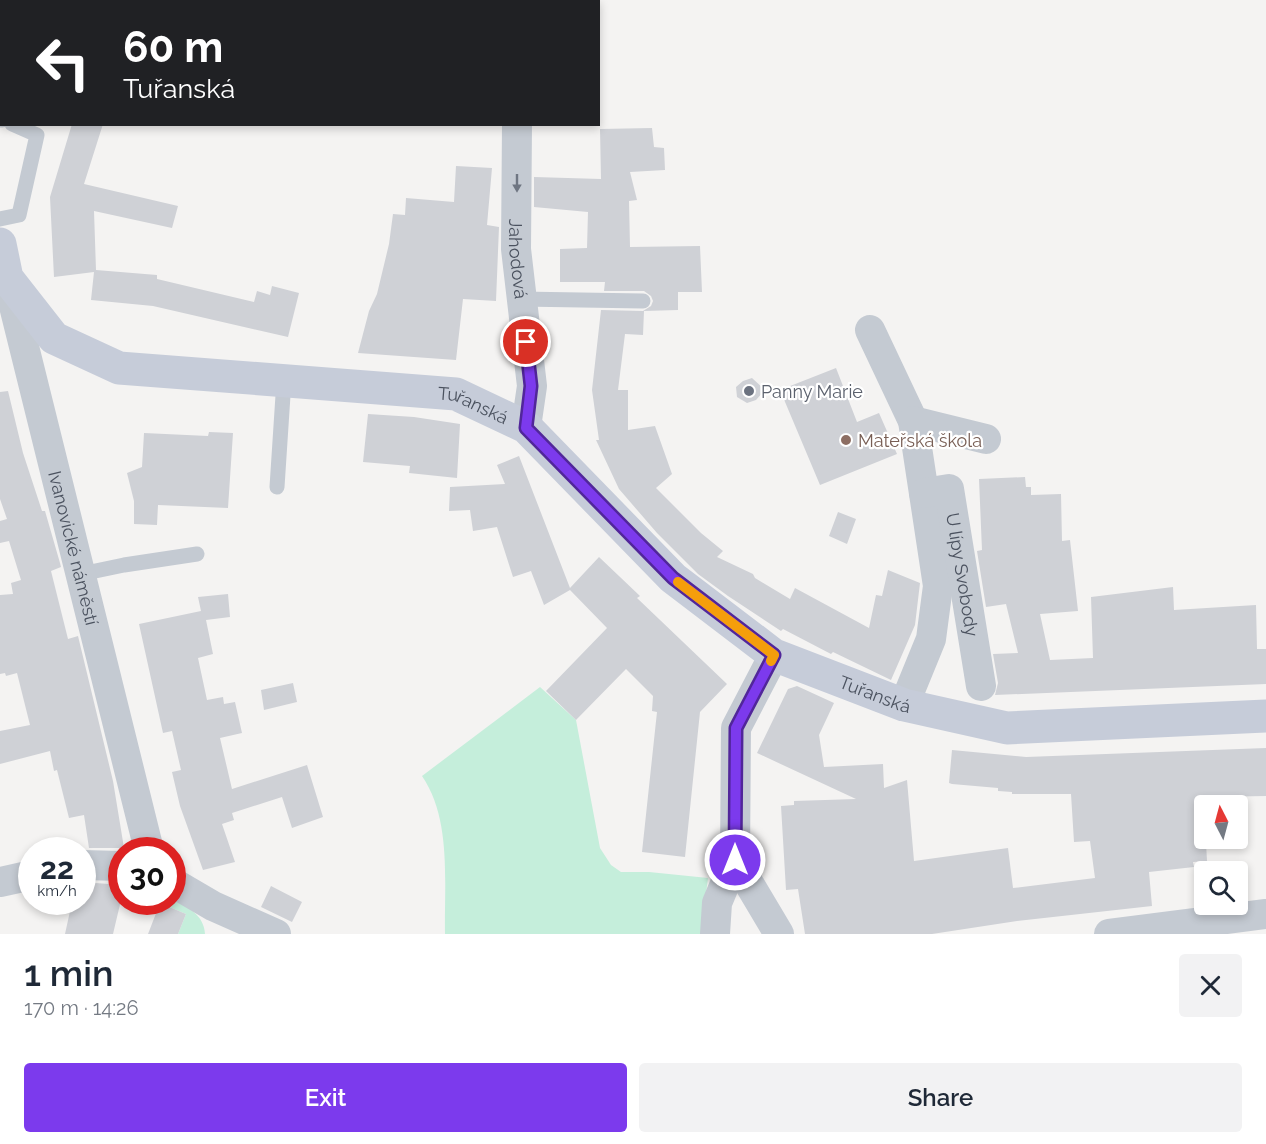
<!DOCTYPE html>
<html lang="en">
<head>
<meta charset="utf-8">
<style>
  body { margin:0; font-family:Raleway,sans-serif; background:#f2f2f3; color:#1f2937; height:100vh; display:flex; flex-direction:column; font-size:22px; white-space:nowrap }
  * { box-sizing:border-box; margin:0 }
  p { font-size:20px; color:#747a83 }
  .icon { flex:none; width:33px; height:33px; fill:none; stroke:currentColor; stroke-width:2; stroke-linecap:round; stroke-linejoin:round }
  .map { position:relative; height:934px; overflow:hidden }
  .panel { display:flex; flex-direction:column; background:#fff; flex:1 }
  .panel>* { flex:none }
  .banner { position:absolute; left:0px; top:0px; width:600px; height:126px; box-shadow:0 3px 9px #0003; background:#202124; color:#fff; overflow:hidden }
  .needle { width:39px; rotate:354deg }
  .buttons { position:absolute; left:1194px; top:795px; display:grid; gap:12px }
  .buttons a { display:grid; place-items:center; width:54px; height:54px; border-radius:6px; background:#fff; box-shadow:0 3px 9px #0003; font-size:30px }
  .speed { position:absolute; left:18px; top:837px; display:flex; gap:12px; font-size:30px; font-weight:700; text-align:center }
  .speed>* { display:grid; place-content:center; width:78px; height:78px; border-radius:50%; background:#fff; box-shadow:0 3px 9px #0003; line-height:1 }
  .speed small { font-size:15px; font-weight:400 }
  .speed .limit { border:9px solid #d22; background:#fff; color:#111 }
  .pin { position:absolute; display:grid; place-items:center; width:51px; height:51px; color:#fff; margin:-26px; border:3px solid #fff; border-radius:50%; box-shadow:0 2px 6px #0007 }
  .me { position:absolute; width:66px; margin:-33px; rotate:0deg; stroke-linejoin:round; filter:drop-shadow(0 0 4px #0008) }
  .turn { display:flex; align-items:center; gap:21px; height:126px; padding:0 24px; font-size:27px }
  .turn .icon { width:78px; height:78px; stroke-width:2.5 }
  .turn b { display:block; font-size:42px; line-height:51px }
  .round { display:grid; place-items:center; flex:none; width:63px; height:63px; border-radius:6px; background:#f2f2f3 }
  .overview { display:flex; align-items:center; justify-content:space-between; height:102px; padding:0 24px }
  h1 { font-size:36px; font-weight:600; line-height:45px }
  .cta { display:flex; gap:12px; margin-top:auto; padding:12px 24px }
  .cta a { flex:1; height:69px; border-radius:6px; background:#7c3aed; color:#fff; font-size:24px; font-weight:600; line-height:69px; text-align:center }
  .cta a+a { background:#f2f2f3; color:#1f2937 }
  .map>svg:first-child { display:block }
  .green { fill:#c5eedb }
  .building { fill:#cfd1d6 }
  .lines { fill:none; stroke-linecap:round; stroke-linejoin:round }
  .lane { stroke:#c4cad2; stroke-width:15 }
  .street { stroke:#c4cad2; stroke-width:30 }
  .secondary { stroke:#c6ccd9; stroke-width:33 }
  .oneway { fill:#6f7682 }
  .route-casing { stroke:#51269a; stroke-width:15 }
  .route { stroke:#7c3aed; stroke-width:10 }
  .slow { stroke:#f59e0b; stroke-width:10 }
  .worship-dot { fill:#6b7280; stroke:#fff; stroke-width:2 }
  .education-dot { fill:#8d6e63; stroke:#fff; stroke-width:2 }
  .labels { text-anchor:middle; dominant-baseline:central; stroke-width:4.5; stroke-linejoin:round; paint-order:stroke }
  .street-label { font-size:18px; fill:#4b525f; stroke:#fff }
  .worship-label { font-size:18px; fill:#5b616d; stroke:#fff; text-anchor:start }
  .education-label { font-size:18px; fill:#785e54; stroke:#fff; text-anchor:start }
</style>
</head>
<body>
<div class="map">
<svg width="1266" height="934" viewBox="0 0 1266 934">
  <rect width="100%" height="100%" fill="#f4f3f2"/>
  <path class="green" d="M 540,687 L 576,720 L 600,848 L 611,865 L 621,872 L 649,872 L 708,878 L 701,934 L 445,934 C 444,883 452,820 422,776 Z
    M 173,899 C 188,907 204,915 205,934 L 178,934 L 186,914 L 160,903 L 161,902 L 172,902 Z"/>
  <path class="building" d="M 72,124 L 103,124 L 84,184 L 178,206 L 172,228 L 94,211 L 96,270 L 157,275 L 157,279 L 254,302 L 257,291 L 270,295 L 272,286 L 299,293 L 288,337 L 153,306 L 91,300 L 94,272 L 54,277 L 50,197 Z
    M 652,128 L 654,147 L 664,148 L 665,170 L 630,172 L 637,200 L 629,201 L 630,247 L 700,246 L 702,292 L 678,292 L 678,310 L 644,311 L 643,335 L 625,334 L 618,390 L 628,390 L 628,430 L 655,426 L 672,474 L 656,488 L 701,533 L 723,551 L 717,557 L 753,574 L 755,578 L 790,599 L 795,588 L 869,628 L 876,595 L 882,596 L 888,570 L 920,583 L 915,625 L 891,680 L 833,652 L 831,654 L 783,629 L 781,631 L 728,596 L 698,574 L 657,533 L 619,489 L 596,440 L 599,440 L 592,390 L 601,310 L 643,311 L 651,306 L 653,301 L 651,296 L 644,291 L 604,291 L 605,282 L 560,282 L 560,249 L 587,248 L 588,212 L 534,207 L 534,177 L 601,179 L 600,129 Z
    M 456,166 L 492,168 L 487,225 L 499,227 L 496,301 L 463,299 L 456,360 L 358,353 L 369,311 L 377,294 L 389,244 L 393,214 L 405,215 L 406,198 L 454,202 Z
    M 836,368 L 857,422 L 879,413 L 897,454 L 820,485 L 780,390 Z
    M 752,378 L 765,390 L 756,400 L 747,403 L 737,397 L 736,387 L 743,381 Z
    M 8,391 L 23,453 L 42,511 L 45,511 L 60,563 L 61,567 L 51,571 L 68,639 L 78,636 L 113,781 L 124,848 L 89,848 L 84,815 L 69,818 L 57,770 L 54,771 L 50,751 L 0,764 L 0,731 L 30,725 L 17,673 L 6,676 L 5,673 L 0,674 L 0,595 L 13,594 L 11,583 L 21,580 L 9,541 L 0,543 L 0,521 L 7,519 L 0,499 L 0,392 Z
    M 368,414 L 414,417 L 460,424 L 457,478 L 409,473 L 410,466 L 363,462 Z
    M 209,432 L 233,433 L 228,508 L 158,505 L 157,525 L 134,524 L 134,501 L 127,473 L 142,467 L 144,433 L 208,436 Z
    M 519,456 L 570,588 L 599,557 L 640,596 L 637,598 L 727,684 L 700,712 L 685,857 L 642,852 L 657,712 L 652,711 L 653,696 L 626,669 L 576,720 L 546,691 L 607,628 L 570,590 L 544,605 L 531,571 L 513,577 L 497,527 L 473,531 L 470,510 L 449,511 L 450,487 L 505,484 L 497,465 Z
    M 1025,477 L 1026,487 L 1031,487 L 1031,495 L 1061,494 L 1062,541 L 1070,540 L 1078,611 L 1040,614 L 1050,660 L 1093,658 L 1091,597 L 1173,587 L 1174,610 L 1256,605 L 1257,649 L 1266,649 L 1266,684 L 995,695 L 998,683 L 993,654 L 1018,653 L 1006,604 L 986,607 L 977,551 L 982,550 L 979,479 Z
    M 838,512 L 856,519 L 847,544 L 829,536 Z
    M 228,594 L 230,617 L 206,620 L 213,654 L 198,658 L 207,700 L 223,697 L 224,704 L 235,702 L 242,733 L 220,738 L 232,789 L 307,765 L 323,817 L 292,828 L 282,797 L 232,813 L 234,820 L 222,824 L 235,862 L 203,870 L 180,806 L 172,772 L 181,770 L 172,731 L 163,733 L 139,624 L 201,611 L 198,597 Z
    M 293,683 L 297,702 L 264,710 L 261,690 Z
    M 797,686 L 834,703 L 819,735 L 824,767 L 883,764 L 884,788 L 907,780 L 914,861 L 1008,848 L 1013,888 L 1095,878 L 1090,841 L 1074,842 L 1071,794 L 1012,794 L 1012,792 L 998,791 L 998,788 L 952,784 L 949,783 L 952,750 L 1026,757 L 1266,748 L 1266,796 L 1210,797 L 1211,806 L 1204,806 L 1207,861 L 1193,862 L 1194,867 L 1149,872 L 1152,906 L 1017,921 L 932,934 L 805,934 L 798,889 L 786,890 L 781,806 L 794,805 L 794,801 L 856,799 L 757,753 L 788,689 Z
    M 82,882 L 122,885 L 122,896 L 113,934 L 65,934 L 72,902 L 82,902 Z
    M 271,886 L 302,902 L 292,922 L 261,907 Z
    M 160,903 L 186,914 L 178,934 L 148,934 Z"/>
  <g class="lines">
    <path class="lane" d="M 0,24 L 2,25
      M 0,120 L 2,120
      M 0,219 L 19,215 L 37,135 L 12,124
      M 520,299 L 643,301
      M 277,487 L 284,380
      M 81,574 L 124,565 L 197,554"/>
    <g class="street">
      <path d="M 533,2 L 534,0"/>
      <path id="s1" d="M 517,124 L 516,249 L 532,386 L 526,427"/>
      <path id="s2" d="M 7,278 L 149,850"/>
      <path d="M 870,330 L 913,421 L 938,586 L 931,639 L 904,705"/>
      <path d="M 913,421 L 986,439"/>
      <path id="s3" d="M 924,493 L 949,489 L 981,686"/>
      <path d="M 774,655 L 736,728 L 735,860 L 779,934"/>
      <path d="M 82,865 L 122,866"/>
      <path d="M 0,882 L 32,875"/>
      <path d="M 172,882 L 213,906 L 276,934"/>
      <path d="M 715,934 L 717,903 L 735,860"/>
      <path d="M 1109,934 L 1266,914"/>
    </g>
    <path class="secondary" id="s4" d="M 0,244 L 7,278 L 54,338 L 119,368 L 456,394 L 526,427 L 673,578 L 774,655 L 904,705 L 1007,728 L 1266,716"/>
  </g>
  <defs><path id="oneway-solid" d="M-6-.8H1V-3.2L6.5 0L1 3.2V.8H-6Z" transform="scale(1.5)"/></defs>
  <use class="oneway" href="#oneway-solid" transform="translate(517 183) rotate(90)"/>
  <g class="lines">
    <defs>
      <path id="route" d="M 526,342 L 531,386 L 526,428 L 673,578 L 774,655 L 736,728 L 735,860"/>
    </defs>
    <use href="#route" class="route-casing"/>
    <use href="#route" class="route"/>
    <path class="slow" d="M 678,582 L 774,655 L 771,661"/>
  </g>
  <circle class="worship-dot" cx="749" cy="391" r="6"/>
  <circle class="education-dot" cx="846" cy="440" r="6"/>
  <g class="labels">
    <g class="street-label">
      <text stroke="none"><textPath href="#s1" startOffset="135">Jahodová</textPath></text>
      <text stroke="none"><textPath href="#s4" startOffset="540">Tuřanská</textPath></text>
      <text stroke="none"><textPath href="#s2" startOffset="278">Ivanovické náměstí</textPath></text>
      <text stroke="none"><textPath href="#s3" startOffset="112">U lípy Svobody</textPath></text>
      <text stroke="none"><textPath href="#s4" startOffset="1044">Tuřanská</textPath></text>
    </g>
    <g class="worship-label">
      <text x="761" y="391">Panny Marie</text>
    </g>
    <g class="education-label">
      <text x="858" y="440">Mateřská škola</text>
    </g>
  </g>
</svg>
<div class="buttons">
<a><svg class="needle" viewBox="-14 -14 28 28"><path d="M0-13l5 13h-10z" fill="#e53935"/><path d="M0 13l5-13h-10z" fill="#747a83"/></svg></a>
<a><svg class="icon" aria-label="search" viewBox="0 0 24 24"><circle cx="10" cy="10" r="6"/><path d="M15 15l6 6"/></svg></a>
</div>
<div class="speed"><div>22<small>km/h</small></div><div class="limit">30</div></div>
<div class="pin" style="left:526px;top:342px;background:#d93025"><svg class="icon" aria-label="arrive" viewBox="0 0 24 24"><path d="M6 21V4h12l-3 4 3 4H6"/></svg></div>
<svg class="me" style="left:735px;top:860px" viewBox="-20 -20 40 40"><circle r="17" fill="#7c3aed" stroke="#fff" stroke-width="3"/><path d="M0-11L8 9 0 5-8 9z" fill="#fff"/></svg>
<div class="banner">
<div class="turn"><svg class="icon" aria-label="left" viewBox="0 0 24 24"><path d="M17 20v-9H6M10 6l-5 5 5 5"/></svg><div><b>60 m</b>Tuřanská</div></div>
</div>
</div>
<section class="panel">
<div class="overview"><div><h1>1 min</h1><p>170 m · 14:26</p></div><a class="round"><svg class="icon" aria-label="close" viewBox="0 0 24 24"><path d="M6 6l12 12M18 6L6 18"/></svg></a></div>
<div class="cta"><a>Exit</a><a>Share</a></div>
</section>
</body>
</html>
